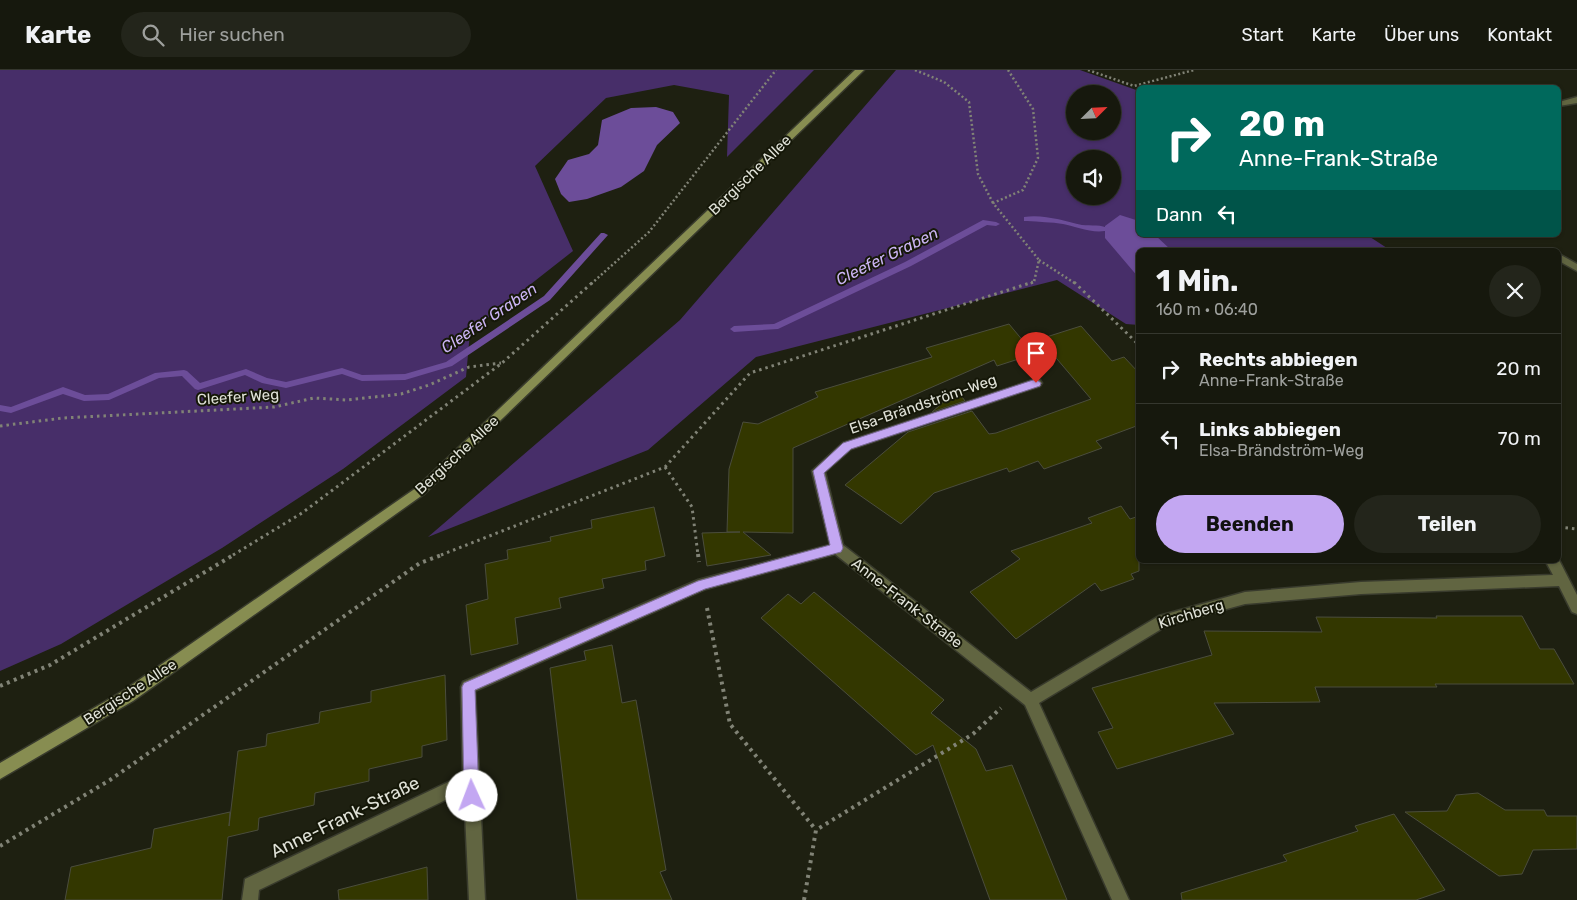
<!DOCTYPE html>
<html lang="de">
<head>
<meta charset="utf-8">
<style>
  body { margin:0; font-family:Rubik,sans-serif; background:#23251b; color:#f1f3f6; height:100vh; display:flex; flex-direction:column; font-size:19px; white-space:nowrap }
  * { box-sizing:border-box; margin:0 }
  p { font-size:16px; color:#9ea09d }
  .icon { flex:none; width:28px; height:28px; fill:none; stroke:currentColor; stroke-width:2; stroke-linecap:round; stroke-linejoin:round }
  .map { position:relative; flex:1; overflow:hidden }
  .side { position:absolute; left:1136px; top:178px; width:425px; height:315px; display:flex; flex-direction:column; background:#16180d; border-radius:8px; box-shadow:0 1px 4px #0004,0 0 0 1px #35372e }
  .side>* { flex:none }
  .banner { position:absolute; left:1136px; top:15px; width:425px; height:152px; border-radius:8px; box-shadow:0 1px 4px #0004,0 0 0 1px #35372e; background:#00695c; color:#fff; overflow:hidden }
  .needle { width:32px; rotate:66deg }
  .fabs { position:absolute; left:1066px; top:15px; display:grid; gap:10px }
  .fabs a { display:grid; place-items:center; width:55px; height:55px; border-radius:50%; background:#16180d; box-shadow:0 1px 4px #0004,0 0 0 1px #35372e; font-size:25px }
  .pin { position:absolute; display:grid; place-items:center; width:42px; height:42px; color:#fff; margin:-51px -21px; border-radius:50% 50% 50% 0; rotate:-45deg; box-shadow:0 0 5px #0007 }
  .pin .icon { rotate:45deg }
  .me { position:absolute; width:55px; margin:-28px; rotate:358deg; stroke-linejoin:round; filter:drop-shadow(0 0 4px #0008) }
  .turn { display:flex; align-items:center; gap:18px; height:105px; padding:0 20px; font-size:22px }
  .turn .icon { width:65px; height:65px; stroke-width:2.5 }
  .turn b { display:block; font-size:35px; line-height:42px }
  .then { display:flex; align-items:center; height:48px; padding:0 20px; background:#0003; gap:10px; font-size:19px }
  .round { display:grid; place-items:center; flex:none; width:52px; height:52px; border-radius:26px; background:#23251b }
  .head { display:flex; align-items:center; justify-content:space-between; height:85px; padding:0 20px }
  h1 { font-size:30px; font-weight:700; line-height:38px }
  .button { display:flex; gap:10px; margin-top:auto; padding:10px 20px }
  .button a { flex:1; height:58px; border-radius:30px; background:#c3a7f2; color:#111; font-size:20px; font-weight:700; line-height:58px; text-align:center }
  .button a+a { background:#23251b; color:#f1f3f6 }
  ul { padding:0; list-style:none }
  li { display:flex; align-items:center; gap:15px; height:70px; padding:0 20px; border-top:1px solid #35372e }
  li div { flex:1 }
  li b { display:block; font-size:19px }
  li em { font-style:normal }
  header { display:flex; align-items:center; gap:30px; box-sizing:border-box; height:70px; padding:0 25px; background:#16180d; border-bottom:1px solid #35372e }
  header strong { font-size:24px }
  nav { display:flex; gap:28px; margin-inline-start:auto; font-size:18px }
  .search { width:350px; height:45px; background:#23251b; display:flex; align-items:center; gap:12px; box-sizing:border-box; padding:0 18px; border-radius:28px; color:#9ea09d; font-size:19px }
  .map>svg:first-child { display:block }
  .green { fill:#472e69; fill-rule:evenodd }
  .water { fill:#6c4d99 }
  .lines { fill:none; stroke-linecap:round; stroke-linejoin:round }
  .stream { fill:#6c4d99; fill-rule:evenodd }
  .building { fill:#333700; stroke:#4b4d3d }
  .service-casing { stroke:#393b2d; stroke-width:3 }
  .minor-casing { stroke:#393b2d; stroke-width:3 }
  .secondary-casing { stroke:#393b2d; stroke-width:3 }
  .path-far2 { stroke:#818376; stroke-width:2.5; stroke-dasharray:2 2.5; stroke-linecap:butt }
  .path-far1 { stroke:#818376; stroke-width:3; stroke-dasharray:2.5 4; stroke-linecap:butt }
  .path { stroke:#818376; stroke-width:4; stroke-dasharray:3 4.5; stroke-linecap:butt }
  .service { fill:#616541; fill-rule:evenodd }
  .minor { fill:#616541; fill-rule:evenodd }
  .secondary { fill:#878d51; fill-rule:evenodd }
  .route { fill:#c3a7f2; stroke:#7f6d9d }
  .labels { text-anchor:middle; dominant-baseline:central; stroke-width:4; stroke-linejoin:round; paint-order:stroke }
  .street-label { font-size:15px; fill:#e0e2d8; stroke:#151708 }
  .water-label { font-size:16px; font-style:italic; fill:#cbb4f4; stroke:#151708 }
  .near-street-label { font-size:18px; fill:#e0e2d8; stroke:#151708 }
</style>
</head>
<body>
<header>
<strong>Karte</strong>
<div class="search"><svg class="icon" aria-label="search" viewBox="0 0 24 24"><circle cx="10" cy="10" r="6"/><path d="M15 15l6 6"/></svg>Hier suchen</div>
<nav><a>Start</a><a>Karte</a><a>Über uns</a><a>Kontakt</a></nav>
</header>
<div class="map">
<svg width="1577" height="830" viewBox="0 0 1577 830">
  <rect width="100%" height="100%" fill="#1e2011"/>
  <path class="green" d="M 0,0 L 814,0 L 727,87 L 729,25 L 674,15 L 606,28 L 535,96 L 573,181 L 470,262 L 466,307 L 343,399 L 222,478 L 61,574 L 0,601 Z
    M 896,0 L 1080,0 L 1139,21 L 1139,165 L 1367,165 L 1390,180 L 1139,180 L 1139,255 L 1126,254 L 1057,210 L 756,287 L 648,380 L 428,467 L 680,250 ZM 1075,24 L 1112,24 L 1112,61 L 1075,61 ZM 1075,89 L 1112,89 L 1112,126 L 1075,126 Z"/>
  <path class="water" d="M 656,37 L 673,42 L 680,53 L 657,75 L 644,101 L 621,117 L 587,129 L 569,132 L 561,124 L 555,109 L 568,90 L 589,84 L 598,75 L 602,50 L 631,38 Z
    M 1120,145 L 1139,151 L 1139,165 L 1155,165 L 1171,180 L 1139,180 L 1139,208 L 1105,168 L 1105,156 Z"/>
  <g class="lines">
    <path class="stream" d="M 1024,147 C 1044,144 1064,151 1082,155 C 1091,156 1102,154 1109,159 C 1099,166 1074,156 1063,154 C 1051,152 1039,152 1027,151 L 1024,151 Z
      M 983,150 L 996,152 L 1000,154 L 996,156 L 987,155 L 911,196 L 778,259 L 734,262 L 730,259 L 734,256 L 774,254 L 905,192 Z
      M 601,163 L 604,163 L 608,165 L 550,230 L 452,296 L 405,310 L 362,311 L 342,304 L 286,318 L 262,313 L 245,305 L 198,320 L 195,319 L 182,306 L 159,308 L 109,330 L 84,331 L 63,324 L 11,343 L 0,341 L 0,335 L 11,337 L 63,317 L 85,325 L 108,324 L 155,303 L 184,300 L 187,301 L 200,313 L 246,299 L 267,308 L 286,312 L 342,298 L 362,305 L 405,304 L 446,292 L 544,226 Z"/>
  </g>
  <path class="building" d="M 1009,254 L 1034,284 L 997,296 L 994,290 L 793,378 L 793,463 L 743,462 L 771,485 L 707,496 L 702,463 L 740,462 L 727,462 L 729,399 L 743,352 L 758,354 L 818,327 L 815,322 L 932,287 L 926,278 Z
    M 1081,256 L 1112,291 L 1124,287 L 1139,303 L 1139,355 L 1096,371 L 1102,378 L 1044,399 L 1038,391 L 1009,402 L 1007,398 L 934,423 L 901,454 L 845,415 L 908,362 L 972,341 L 989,364 L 996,363 L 1091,329 L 1040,269 Z
    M 957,320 L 965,331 L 932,342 Z
    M 1121,436 L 1130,449 L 1139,446 L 1139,501 L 1131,504 L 1134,509 L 1101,521 L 1095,513 L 1016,569 L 970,522 L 1020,489 L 1011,481 L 1092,453 L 1088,448 Z
    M 654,437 L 665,486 L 645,491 L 646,500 L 602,509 L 604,518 L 559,528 L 561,538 L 515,548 L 518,574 L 471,585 L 466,535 L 488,529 L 485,494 L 508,489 L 507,480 L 551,471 L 550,467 L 592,458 L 591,450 Z
    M 814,522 L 944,630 L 931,643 L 976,679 L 986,701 L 1012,695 L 1067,830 L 990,830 L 933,675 L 916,685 L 761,548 L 788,524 L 801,534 Z
    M 1436,546 L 1522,546 L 1540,579 L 1554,579 L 1574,614 L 1435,614 L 1437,617 L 1315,617 L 1320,632 L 1214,633 L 1234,664 L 1117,699 L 1098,662 L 1113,658 L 1092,618 L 1212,585 L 1204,561 L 1322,562 L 1316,547 L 1437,548 Z
    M 612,575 L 622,633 L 636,630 L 666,800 L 660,802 L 672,830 L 577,830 L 550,598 L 586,590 L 584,581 Z
    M 445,605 L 447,670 L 422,676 L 422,687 L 369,699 L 369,711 L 315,723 L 314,735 L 259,748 L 258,760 L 228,767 L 222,830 L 65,830 L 71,797 L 151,778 L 154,759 L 230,742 L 229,756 L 238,681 L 266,676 L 267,664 L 319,653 L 320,642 L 371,632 L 371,621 Z
    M 1478,723 L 1505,740 L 1544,740 L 1547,746 L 1577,746 L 1577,779 L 1533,780 L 1522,804 L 1499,806 L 1405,742 L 1447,741 L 1456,725 Z
    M 1394,744 L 1445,820 L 1416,830 L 1182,830 L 1181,823 L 1287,791 L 1283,785 L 1358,761 L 1355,756 Z
    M 427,797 L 428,830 L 339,830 L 338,820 Z"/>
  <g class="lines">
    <defs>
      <path id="service" d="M 1559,184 L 1577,194 L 1577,201 L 1559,191 Z"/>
      <path id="minor" d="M 1577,27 L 1577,33 L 1559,36 L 1559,32 Z
        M 1036,309 L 1040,310 L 1042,313 L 1040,316 L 851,379 L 825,402 L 843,475 L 1031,622 L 1159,546 L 1245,522 L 1361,512 L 1553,505 L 1545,490 L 1559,490 L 1577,525 L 1577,544 L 1572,542 L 1559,516 L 1361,524 L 1245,534 L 1168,555 L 1039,633 L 1129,830 L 1112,830 L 1025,635 L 835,484 L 706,519 L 475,621 L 485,830 L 469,830 L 464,721 L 259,820 L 258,830 L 242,830 L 245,809 L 463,705 L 461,617 L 463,612 L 698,510 L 830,475 L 812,401 L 843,373 Z"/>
      <path id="secondary" d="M 855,0 L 864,0 L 424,424 L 133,631 L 0,709 L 0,693 L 123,621 L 416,418 Z"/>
    </defs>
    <use href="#service" class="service-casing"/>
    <use href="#minor" class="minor-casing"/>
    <use href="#secondary" class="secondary-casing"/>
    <path class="path-far2" d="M 915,0 L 944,12 L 969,32 L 978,104 L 993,133
      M 1008,0 L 1033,39 L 1038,88 L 1023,120 L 993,133 L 1039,190 L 1034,212 L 1029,214
      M 1088,0 L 1134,16 L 1194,0
      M 1039,190 L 1076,214
      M 591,214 L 649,162 L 776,0"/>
    <path class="path-far1" d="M 1074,212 L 1139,275
      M 0,356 L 63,348 L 274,337 L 314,328 L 347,330 L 401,324 L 429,315 L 469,297 L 501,293
      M 665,397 L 692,437 L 698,485
      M 1559,457 L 1577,459
      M 233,485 L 302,443 L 502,293 L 593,212
      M 441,485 L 665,397 L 750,303 L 1033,212"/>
    <path class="path" d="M 698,484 L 699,492
      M 707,538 L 730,654 L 816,760
      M 0,616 L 50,595 L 235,484
      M 0,776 L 110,710 L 420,493 L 444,484
      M 804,830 L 816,760 L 973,664 L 1001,638"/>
    <use href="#service" class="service"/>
    <use href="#minor" class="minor"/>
    <use href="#secondary" class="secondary"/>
  </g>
  <path class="route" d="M 1036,309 L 1041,313 L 1040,316 L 851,379 L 824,403 L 843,478 L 841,482 L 705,519 L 475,620 L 479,726 L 477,731 L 472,733 L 467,731 L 464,726 L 462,617 L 464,613 L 698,511 L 830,475 L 813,401 L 843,373 Z"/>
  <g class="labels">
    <g class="street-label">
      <text transform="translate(750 105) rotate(-44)">Bergische Allee</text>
      <text transform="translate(238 327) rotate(-4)">Cleefer Weg</text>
      <text transform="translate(923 334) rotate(-19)">Elsa-Brändström-Weg</text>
      <text transform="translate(457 385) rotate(-43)">Bergische Allee</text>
      <text transform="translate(907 533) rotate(38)">Anne-Frank-Straße</text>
      <text transform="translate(1191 544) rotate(-17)">Kirchberg</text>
      <text transform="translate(130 622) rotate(-33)">Bergische Allee</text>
    </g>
    <g class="water-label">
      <text transform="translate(887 186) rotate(-26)">Cleefer Graben</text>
      <text transform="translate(489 248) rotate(-34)">Cleefer Graben</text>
    </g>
    <g class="near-street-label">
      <text transform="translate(345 747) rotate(-26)">Anne-Frank-Straße</text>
    </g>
  </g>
</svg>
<div class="fabs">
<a><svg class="needle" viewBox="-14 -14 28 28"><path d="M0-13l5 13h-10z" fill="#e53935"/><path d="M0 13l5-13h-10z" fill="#9ea09d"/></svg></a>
<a><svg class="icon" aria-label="sound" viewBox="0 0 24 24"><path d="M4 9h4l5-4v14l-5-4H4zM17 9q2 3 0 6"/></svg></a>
</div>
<div class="pin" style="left:1036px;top:313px;background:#d93025"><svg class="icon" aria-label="arrive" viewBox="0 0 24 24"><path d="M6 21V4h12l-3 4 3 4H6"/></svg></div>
<svg class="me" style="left:472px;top:726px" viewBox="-20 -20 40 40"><circle r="19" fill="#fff"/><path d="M0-13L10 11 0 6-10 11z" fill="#c3a7f2"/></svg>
<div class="banner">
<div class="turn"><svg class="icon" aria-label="right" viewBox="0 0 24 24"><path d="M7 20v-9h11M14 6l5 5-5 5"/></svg><div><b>20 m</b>Anne-Frank-Straße</div></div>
<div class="then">Dann<svg class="icon" aria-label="left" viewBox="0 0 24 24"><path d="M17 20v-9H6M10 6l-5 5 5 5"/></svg></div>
</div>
<section class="side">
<div class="head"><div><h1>1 Min.</h1><p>160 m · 06:40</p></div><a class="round"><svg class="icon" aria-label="close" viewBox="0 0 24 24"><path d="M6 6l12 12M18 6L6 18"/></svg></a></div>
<ul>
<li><svg class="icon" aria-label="right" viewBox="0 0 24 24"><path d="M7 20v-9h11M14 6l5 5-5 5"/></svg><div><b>Rechts abbiegen</b><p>Anne-Frank-Straße</p></div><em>20 m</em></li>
<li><svg class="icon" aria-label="left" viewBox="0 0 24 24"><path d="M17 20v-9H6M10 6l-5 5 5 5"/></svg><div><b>Links abbiegen</b><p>Elsa-Brändström-Weg</p></div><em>70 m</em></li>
</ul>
<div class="button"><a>Beenden</a><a>Teilen</a></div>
</section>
</div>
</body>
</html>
